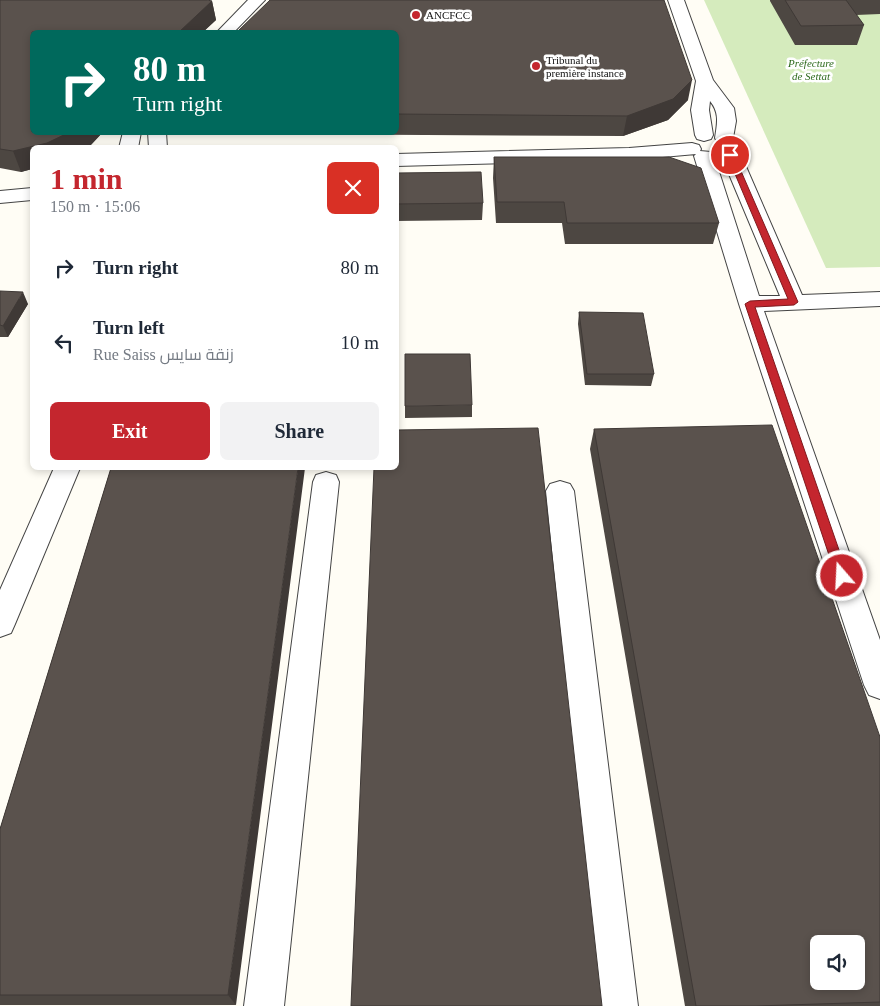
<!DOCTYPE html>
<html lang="en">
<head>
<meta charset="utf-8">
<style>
  body { margin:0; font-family:"Times New Roman",Cairo,serif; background:#f2f2f3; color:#1f2937; height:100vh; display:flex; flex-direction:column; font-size:19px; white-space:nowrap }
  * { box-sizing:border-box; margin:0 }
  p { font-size:16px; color:#747a83 }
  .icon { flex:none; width:28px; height:28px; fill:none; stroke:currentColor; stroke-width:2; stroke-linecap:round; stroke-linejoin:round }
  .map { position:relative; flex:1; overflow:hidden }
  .details { position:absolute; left:30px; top:145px; width:369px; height:325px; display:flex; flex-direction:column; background:#fff; border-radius:8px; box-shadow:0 2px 8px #0003 }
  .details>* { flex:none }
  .banner { position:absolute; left:30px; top:30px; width:369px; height:105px; border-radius:8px; box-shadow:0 2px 8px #0003; background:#00695c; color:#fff; overflow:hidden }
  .fabs { position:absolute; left:810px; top:935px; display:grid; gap:10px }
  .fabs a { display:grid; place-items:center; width:55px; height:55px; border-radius:8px; background:#fff; box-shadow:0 2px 8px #0003; font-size:25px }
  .pin { position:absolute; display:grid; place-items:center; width:42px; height:42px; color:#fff; margin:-21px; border:2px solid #fff; border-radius:50%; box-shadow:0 1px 5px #0007 }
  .me { position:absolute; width:55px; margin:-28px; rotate:341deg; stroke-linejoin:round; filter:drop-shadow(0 0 4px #0008) }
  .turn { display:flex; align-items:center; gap:18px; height:105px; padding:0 20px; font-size:22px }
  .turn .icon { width:65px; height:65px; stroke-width:2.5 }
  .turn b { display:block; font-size:35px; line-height:42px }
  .round { display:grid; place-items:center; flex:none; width:52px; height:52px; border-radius:8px; background:#f2f2f3 }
  .summary { display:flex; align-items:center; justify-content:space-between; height:85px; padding:0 20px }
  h1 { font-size:30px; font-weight:700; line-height:38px; color:#c4262e }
  .button { display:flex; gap:10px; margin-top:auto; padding:10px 20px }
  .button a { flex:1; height:58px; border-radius:8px; background:#c4262e; color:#fff; font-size:20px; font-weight:700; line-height:58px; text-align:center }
  .button a+a { background:#f2f2f3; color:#1f2937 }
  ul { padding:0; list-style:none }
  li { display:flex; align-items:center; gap:15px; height:75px; padding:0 20px }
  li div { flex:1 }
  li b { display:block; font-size:19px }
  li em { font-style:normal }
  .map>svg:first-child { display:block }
  .green { fill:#d5ebbd }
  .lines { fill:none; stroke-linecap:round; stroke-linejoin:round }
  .minor-casing { stroke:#444; stroke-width:2 }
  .minor { fill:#fff; fill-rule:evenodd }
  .wall { fill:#4d4742 }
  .shaded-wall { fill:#3f3936 }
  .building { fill:#5a524d; stroke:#3f3936; fill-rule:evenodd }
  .route { fill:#c4262e; stroke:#7f191e }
  .poi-dot { fill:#c4262e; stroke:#fff; stroke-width:2 }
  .labels { text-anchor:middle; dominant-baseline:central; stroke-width:5; stroke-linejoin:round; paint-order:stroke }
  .far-poi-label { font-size:11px; fill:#111; stroke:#fff; text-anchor:start }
  .far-park-label { font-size:11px; font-style:italic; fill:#2f6b1f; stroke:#fff }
</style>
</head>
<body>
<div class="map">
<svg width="880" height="1006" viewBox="0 0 880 1006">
  <rect width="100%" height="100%" fill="#fffdf5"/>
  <path class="green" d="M 704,0 L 880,0 L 880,267 L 826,268 Z"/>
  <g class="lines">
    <defs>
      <path id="minor" d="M 248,0 L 265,0 L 234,32 L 217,32 Z
        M 668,0 L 684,0 L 713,80 L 734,108 L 736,121 L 733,138 L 731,142 L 724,144 L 717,142 L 715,138 C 717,124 720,113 710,101 L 709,110 L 713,135 L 711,139 L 704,141 L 697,139 L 695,135 L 691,110 L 696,81 Z
        M 123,132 L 141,132 L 138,148 L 119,148 Z
        M 148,132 L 166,132 L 167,148 L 149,148 Z
        M 692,143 L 699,145 L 701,149 L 700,151 L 711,152 L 714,156 L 759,296 L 780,296 L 721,155 L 724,151 L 731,149 L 738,151 L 741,155 L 802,295 L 880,292 L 880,306 L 764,311 L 880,640 L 880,699 L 869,695 L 864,685 L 739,304 L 694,156 L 696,154 L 629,160 L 396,166 L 396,154 L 629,148 Z
        M 32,188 L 32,200 L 0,203 L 0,191 Z
        M 54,468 L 80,468 L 15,624 L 11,633 L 0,637 L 0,590 Z
        M 326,472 L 336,475 L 339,482 L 284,1006 L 244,1006 L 313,482 L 316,475 Z
        M 560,481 L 570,484 L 574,491 L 638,1006 L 598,1006 L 546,491 L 550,484 Z"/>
    </defs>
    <use href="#minor" class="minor-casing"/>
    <use href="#minor" class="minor"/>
  </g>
  <path class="wall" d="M 0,0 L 212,1 L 216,20 L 203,32 L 32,32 L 103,132 L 88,148 L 32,148 L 32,169 L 21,172 L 0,168 Z
    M 770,0 L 880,0 L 880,14 L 856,15 L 864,25 L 857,45 L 795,45 L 770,1 Z
    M 396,32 L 688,100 L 668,120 L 623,136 L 255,134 L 251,132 L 396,132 Z
    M 494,157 L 719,223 L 713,244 L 565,244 L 562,223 L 496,223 L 493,178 Z
    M 396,173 L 483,203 L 482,220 L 396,221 Z
    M 0,291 L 28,304 L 8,337 L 0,337 Z
    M 579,312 L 654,374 L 651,386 L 585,385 L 578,324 Z
    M 472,405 L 472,417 L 405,418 L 405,406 Z
    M 594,429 L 880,737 L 880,1006 L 685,1006 L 590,449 Z
    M 111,468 L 236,1005 L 0,1005 L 0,829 Z"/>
  <path class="shaded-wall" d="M 212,1 L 216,20 L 203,32 L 179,32 Z
    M 692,80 L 688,100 L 668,120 L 623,136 L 627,116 Z
    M 70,132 L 103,132 L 88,148 L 32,148 L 32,169 L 21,172 L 13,151 Z
    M 23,292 L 28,304 L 8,337 L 3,326 Z
    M 298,468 L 305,468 L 236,1005 L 228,995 Z"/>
  <path class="building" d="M 0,0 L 207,0 L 212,1 L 179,32 L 32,32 L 32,132 L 70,132 L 47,143 L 13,151 L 0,149 Z
    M 270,0 L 664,0 L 692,80 L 673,99 L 627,116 L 396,114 L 396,32 L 237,32 Z
    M 785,0 L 846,0 L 864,25 L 801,26 Z
    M 494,157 L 669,157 L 701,168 L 719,223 L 567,223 L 564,202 L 497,202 Z
    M 481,172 L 483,203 L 396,204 L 396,173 Z
    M 0,291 L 23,292 L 3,326 L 0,325 Z
    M 579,312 L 643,313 L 654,374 L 587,374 Z
    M 405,354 L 470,354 L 472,405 L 405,406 Z
    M 772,425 L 880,737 L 880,1002 L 756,1006 L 696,1006 L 594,429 ZM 819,944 L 856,944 L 856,981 L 819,981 Z
    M 538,428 L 602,1006 L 351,1006 L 374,468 L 396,468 L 396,430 Z
    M 111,468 L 298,468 L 228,995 L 0,995 L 0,829 Z"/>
  <path class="route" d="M 728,154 L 734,155 L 798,302 L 794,305 L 755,307 L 848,576 L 847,579 L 838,579 L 836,576 L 745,304 L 750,301 L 788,299 L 727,155 Z"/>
  <g class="poi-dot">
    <circle cx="416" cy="15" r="5"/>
    <circle cx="536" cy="66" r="5"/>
  </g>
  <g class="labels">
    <g class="far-poi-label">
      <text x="426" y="15">ANCFCC</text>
      <text x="546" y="60">Tribunal du<tspan x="546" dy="13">première instance</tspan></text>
    </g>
    <g class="far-park-label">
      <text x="811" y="63">Préfecture<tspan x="811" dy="13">de Settat</tspan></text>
    </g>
  </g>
</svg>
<div class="fabs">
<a><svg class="icon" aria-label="sound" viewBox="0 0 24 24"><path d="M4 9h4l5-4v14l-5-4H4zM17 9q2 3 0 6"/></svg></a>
</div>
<div class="pin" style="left:730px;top:155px;background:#d93025"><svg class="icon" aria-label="arrive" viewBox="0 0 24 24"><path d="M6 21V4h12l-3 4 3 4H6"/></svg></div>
<svg class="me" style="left:842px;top:576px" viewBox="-20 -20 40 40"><circle r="17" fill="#c4262e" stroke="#fff" stroke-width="3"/><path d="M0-11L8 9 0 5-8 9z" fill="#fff"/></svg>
<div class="banner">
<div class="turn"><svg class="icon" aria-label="right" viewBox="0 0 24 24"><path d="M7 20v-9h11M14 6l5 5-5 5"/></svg><div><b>80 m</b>Turn right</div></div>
</div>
<section class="details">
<div class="summary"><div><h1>1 min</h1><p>150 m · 15:06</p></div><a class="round" style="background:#d93025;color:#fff"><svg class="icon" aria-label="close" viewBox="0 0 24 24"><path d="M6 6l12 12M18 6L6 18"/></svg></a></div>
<ul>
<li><svg class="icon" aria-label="right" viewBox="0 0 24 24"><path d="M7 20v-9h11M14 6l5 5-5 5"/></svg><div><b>Turn right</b></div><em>80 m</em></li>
<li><svg class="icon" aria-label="left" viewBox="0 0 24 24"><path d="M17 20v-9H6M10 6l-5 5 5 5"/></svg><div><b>Turn left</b><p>Rue Saiss زنقة سايس</p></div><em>10 m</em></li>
</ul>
<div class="button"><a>Exit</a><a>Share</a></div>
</section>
</div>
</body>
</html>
